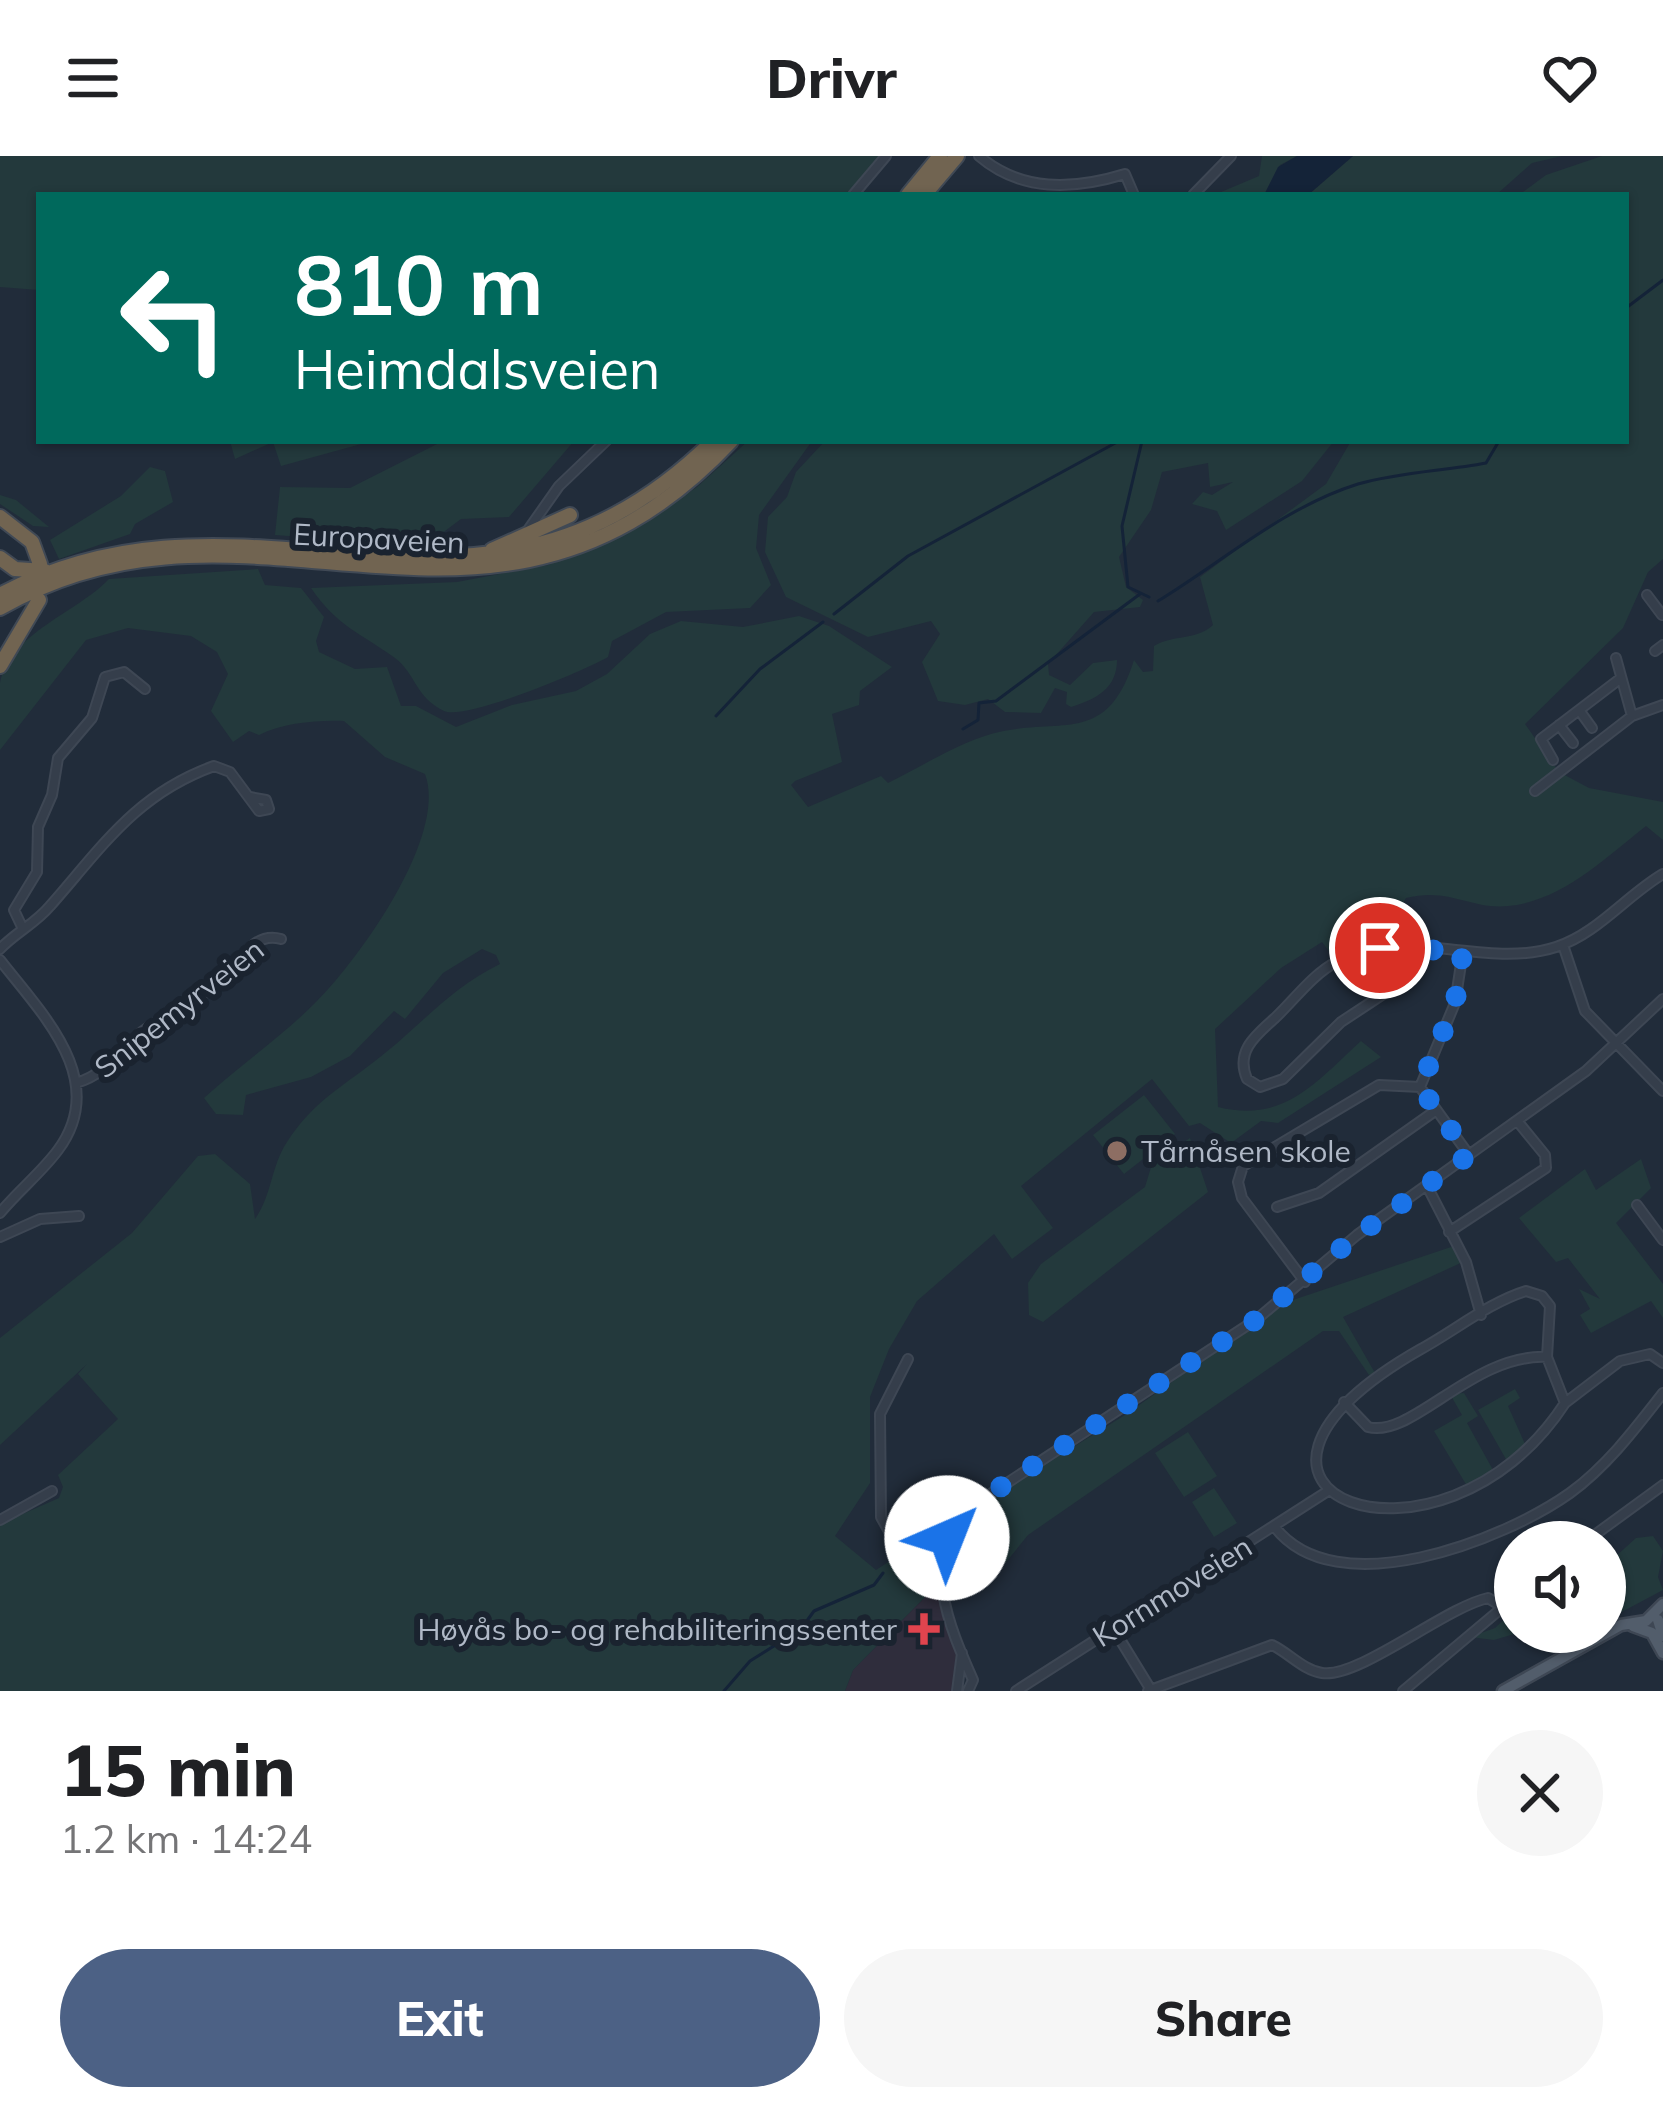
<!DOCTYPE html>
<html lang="en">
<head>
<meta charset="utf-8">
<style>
  body { margin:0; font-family:Mulish,sans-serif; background:#f6f6f6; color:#202124; height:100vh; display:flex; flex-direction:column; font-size:45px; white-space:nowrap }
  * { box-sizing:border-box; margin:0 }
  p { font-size:39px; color:#757577 }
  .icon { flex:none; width:66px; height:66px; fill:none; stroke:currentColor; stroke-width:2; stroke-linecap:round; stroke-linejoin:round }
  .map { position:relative; height:1535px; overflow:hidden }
  .sheet { display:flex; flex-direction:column; background:#fff; flex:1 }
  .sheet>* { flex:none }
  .hud { position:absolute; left:36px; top:36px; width:1593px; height:252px; border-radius:0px; box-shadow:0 3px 9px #0004; background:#00695c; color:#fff; overflow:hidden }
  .fabs { position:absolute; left:1494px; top:1365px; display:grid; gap:24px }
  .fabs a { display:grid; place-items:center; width:132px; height:132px; border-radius:50%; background:#fff; box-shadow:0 3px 9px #0004; font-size:60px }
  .pin { position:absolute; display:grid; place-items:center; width:102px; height:102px; color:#fff; margin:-51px; border:6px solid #fff; border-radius:50%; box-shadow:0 3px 12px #0007 }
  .me { position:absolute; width:132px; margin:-66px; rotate:44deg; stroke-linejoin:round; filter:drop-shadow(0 0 9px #0008) }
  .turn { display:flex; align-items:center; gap:42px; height:252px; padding:0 60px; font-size:54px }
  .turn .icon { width:156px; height:156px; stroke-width:2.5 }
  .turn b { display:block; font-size:84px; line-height:102px }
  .round { display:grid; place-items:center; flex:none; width:126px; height:126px; border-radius:63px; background:#f6f6f6 }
  .summary { display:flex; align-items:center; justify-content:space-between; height:204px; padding:0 60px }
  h1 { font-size:72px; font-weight:800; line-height:90px }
  .primary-button { display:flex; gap:24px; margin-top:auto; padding:24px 60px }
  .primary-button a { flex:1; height:138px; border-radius:72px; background:#4c6185; color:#fff; font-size:48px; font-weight:800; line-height:138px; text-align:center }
  .primary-button a+a { background:#f6f6f6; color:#202124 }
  header { display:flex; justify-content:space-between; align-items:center; height:156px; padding:0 60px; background:#fff; font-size:54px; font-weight:800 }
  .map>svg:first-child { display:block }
  .medical { fill:#2f2d3c }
  .green { fill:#23393c }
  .water { fill:#142338 }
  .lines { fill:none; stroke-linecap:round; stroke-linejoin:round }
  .stream { stroke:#142338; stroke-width:3 }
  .minor-casing { stroke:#3e4754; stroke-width:12 }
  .major-casing { stroke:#3e4754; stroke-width:15 }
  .highway-casing { stroke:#404955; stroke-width:18 }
  .minor { stroke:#353e4b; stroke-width:8 }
  .major { stroke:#525d6b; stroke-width:10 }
  .highway { stroke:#716451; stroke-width:14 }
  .route { stroke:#1a73e8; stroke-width:21; stroke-dasharray:0 37.8 }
  .education-dot { fill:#8d6e63; stroke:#1a232f; stroke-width:4.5 }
  .health-dot { fill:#e0444e; stroke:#1a232f; stroke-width:4.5 }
  .labels { text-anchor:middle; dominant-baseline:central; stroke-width:12; stroke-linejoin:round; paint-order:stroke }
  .street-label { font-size:30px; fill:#b0b9c7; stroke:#1a232f }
  .poi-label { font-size:30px; fill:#b0b9c7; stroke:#1a232f; text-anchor:start }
</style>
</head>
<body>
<header><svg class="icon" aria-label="menu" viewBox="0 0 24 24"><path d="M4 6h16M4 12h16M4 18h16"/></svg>Drivr<svg class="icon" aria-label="heart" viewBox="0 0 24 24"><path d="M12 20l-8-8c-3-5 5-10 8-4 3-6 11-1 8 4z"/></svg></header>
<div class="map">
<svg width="1663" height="1535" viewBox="0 0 1663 1535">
  <rect width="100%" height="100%" fill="#212c3a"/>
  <path class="medical" d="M 929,1437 L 946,1446 L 965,1502 L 961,1535 L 845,1535 L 853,1514 Z"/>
  <path class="green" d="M 0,0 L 883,0 L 847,39 L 39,39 L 39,134 L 0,131 Z
    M 1262,0 L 1297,0 L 1280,9 L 1264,39 L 1214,39 L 1259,20 Z
    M 1353,0 L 1562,0 L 1532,7 L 1496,39 L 1308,39 Z
    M 1602,0 L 1663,0 L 1663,403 L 1648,416 L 1623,472 L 1525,568 L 1559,616 L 1589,632 L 1663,646 L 1663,684 L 1646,670 C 1605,702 1562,745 1508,750 C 1471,754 1450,731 1406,742 L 1395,761 L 1339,776 L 1345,797 L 1334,802 L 1322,786 L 1281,812 L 1215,873 L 1218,951 C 1284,967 1314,928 1361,885 L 1381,901 L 1278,967 L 1261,965 L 1231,987 L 1200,967 L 1189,970 L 1152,923 L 1021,1030 L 1053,1072 L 1012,1103 L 994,1078 L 917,1145 L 889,1193 L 870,1241 L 870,1327 L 835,1380 L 876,1414 L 899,1399 L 925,1410 L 929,1437 L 853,1514 L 845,1535 L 0,1535 L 0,1368 L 59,1342 L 63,1331 L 58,1319 L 118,1263 L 78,1218 L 87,1208 L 0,1289 L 0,1182 L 132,1077 L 198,1000 L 215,998 L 250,1028 L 255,1063 C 272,1039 271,1010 287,986 C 313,946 339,933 375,905 C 421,870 446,835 500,808 L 496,799 L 482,793 L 443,817 L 405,863 L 394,855 L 350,900 L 311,921 L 246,939 L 243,959 L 216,958 L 204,942 C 240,909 283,880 317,845 C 360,802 448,679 425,618 L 385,601 L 344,565 C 317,564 283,567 259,579 L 249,575 L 233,586 L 211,555 L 228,518 L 217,496 L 191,480 L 128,472 L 86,484 L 0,594 C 0,573 0,547 0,527 C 10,477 78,456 109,423 L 258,413 L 265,429 L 301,432 L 324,461 L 316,485 L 319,496 L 355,513 L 387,511 L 401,550 L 416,550 L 456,571 L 512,549 L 576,535 L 607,518 L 650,478 L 681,465 L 743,471 L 799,460 L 829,470 L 892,511 L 860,535 L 859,549 L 832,558 L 842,606 L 795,625 L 791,629 L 808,651 L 881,620 L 888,627 C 921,611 956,588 991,578 C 1059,559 1106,593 1134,504 L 1143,516 L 1153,515 L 1154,490 C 1174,478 1196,485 1213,469 L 1200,421 L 1326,328 L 1351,285 L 1626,285 L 1626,39 L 1519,39 L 1546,19 Z
    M 230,285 L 372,285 L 281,310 L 273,286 L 235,303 Z
    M 443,285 L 574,285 L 509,361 L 461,363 L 425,390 L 275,379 L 280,331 L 350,332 Z
    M 748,285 L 812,285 L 759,359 L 756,392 L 771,429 L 750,452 L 666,456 L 612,485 L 608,501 C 584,515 465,565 444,555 C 415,541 416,518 395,502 C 359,476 338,471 311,432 L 457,426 L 548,409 L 635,372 L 697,331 Z
    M 825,285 L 1334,285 L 1302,325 L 1226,374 L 1217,355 L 1192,348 L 1203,336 L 1212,339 L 1233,326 L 1210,331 L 1208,307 L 1162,316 L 1151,354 L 1119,401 L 1126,431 L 1143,444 L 1140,451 L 1094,456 L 1048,508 L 1049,519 L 1070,529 L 1093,507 L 1117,504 C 1117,532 1097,543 1071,551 L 1066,548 L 1067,536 L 1055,532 L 1041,557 L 1005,556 L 988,543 L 965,549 L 938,545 L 922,506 L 940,478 L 931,465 L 868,481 L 786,441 L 765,396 L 768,361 L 787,341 L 796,316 Z
    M 150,311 L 165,315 L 173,346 L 135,368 L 130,378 L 59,403 L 50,384 L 121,340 Z
    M 0,339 L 16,344 L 49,371 L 33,370 L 0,348 Z
    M 1144,939 L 1175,978 L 1124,1018 L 1093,979 Z
    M 1190,982 L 1208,1036 L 1043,1166 L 1029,1159 L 1028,1127 L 1041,1108 L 1145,1031 L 1152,1008 Z
    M 1641,1003 L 1651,1032 L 1616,1067 L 1663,1128 L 1663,1162 L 1651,1145 L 1591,1177 L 1580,1159 L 1590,1153 L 1579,1133 L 1600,1143 L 1568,1102 L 1556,1106 L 1519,1062 L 1585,1013 L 1596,1034 Z
    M 1457,1089 L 1465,1105 L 1343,1161 L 1375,1217 L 1369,1219 L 1339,1175 L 1323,1175 L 1028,1379 L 1007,1405 L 946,1446 L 944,1412 L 972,1425 L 1004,1404 L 972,1354 L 1125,1259 L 1284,1147 Z
    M 1515,1233 L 1520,1242 L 1508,1250 L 1525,1288 L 1507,1305 L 1478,1254 Z
    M 1464,1237 L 1478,1260 L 1467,1267 L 1493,1314 L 1467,1330 L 1434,1275 L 1462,1259 L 1450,1238 Z
    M 1188,1276 L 1217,1320 L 1184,1341 L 1155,1297 Z
    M 1214,1332 L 1237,1367 L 1214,1381 L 1192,1346 Z
    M 1653,1380 L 1663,1395 L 1658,1421 L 1663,1434 L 1616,1459 L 1607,1448 L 1627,1430 L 1615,1420 L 1605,1426 L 1605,1410 L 1636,1382 Z
    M 1515,1453 L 1515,1476 L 1521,1476 L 1494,1484 L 1470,1481 L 1495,1472 Z"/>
  <path class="water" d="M 1297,0 L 1353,0 L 1308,39 L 1264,39 L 1278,11 Z"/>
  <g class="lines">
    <path class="stream" d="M 1626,152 L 1663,124
      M 1142,285 L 1122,370 L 1128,431 L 1149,441
      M 1158,445 C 1222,406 1284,351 1358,328 C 1400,316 1444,315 1486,307 L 1499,285
      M 834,458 L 908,400 L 1119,285
      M 716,560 L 760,513 L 823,466
      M 963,573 L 978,564 L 979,547 L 996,545 L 1140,438
      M 724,1535 L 750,1505 L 801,1473 L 814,1455 L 874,1429 L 883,1417"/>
    <defs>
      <path id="minor" d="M 979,0 C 1021,36 1073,34 1125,18 L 1134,39
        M 853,39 L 886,0
        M 1193,39 L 1231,0
        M 528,374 L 559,330 L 606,285
        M 1647,439 L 1662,459
        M 1655,495 L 1663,489
        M 1616,502 L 1632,560
        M 1579,554 L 1592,572
        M 1559,569 L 1573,587
        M 1553,604 L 1541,583 L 1621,522
        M 1535,635 L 1632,560 L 1663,549
        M 23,773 L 14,754 L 37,716 L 38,671 L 52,639 L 58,602 L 92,562 L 105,521 L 124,516 L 145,533
        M 1563,789 L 1585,855 L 1663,935
        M 0,793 C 15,777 36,767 50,750 C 102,691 136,638 214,610 L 230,616 L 259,655 L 269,653 L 266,644 L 250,641
        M 1416,793 L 1391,833 L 1341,866 L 1283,923 L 1260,931 L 1247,923 C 1235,895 1256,879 1275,862 C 1295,843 1312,819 1336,806 C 1402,768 1486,814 1556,791 C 1597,778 1627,739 1663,718
        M 1463,795 L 1455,847 L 1420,931 L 1469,999
        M 0,804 C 42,858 110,924 58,994 C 41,1017 18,1035 0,1057
        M 76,927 C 107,918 120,894 143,875 C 168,856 201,844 223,822 C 240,806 253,775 281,783
        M 1427,1030 L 1466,1106 L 1481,1159
        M 1637,1049 L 1663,1084
        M 1277,1051 L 1319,1037 L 1435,955
        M 1449,1076 L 1546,1012 L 1545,999 L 1518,966
        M 0,1081 L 40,1063 L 79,1060
        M 1305,1126 L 1242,1042 L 1238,1026 L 1243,1010 L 1379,929 L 1420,931
        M 1526,1135 L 1542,1140 L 1550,1150 L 1547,1201 L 1565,1247 C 1441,1438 1166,1338 1421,1193 C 1454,1175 1490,1146 1526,1135 Z
        M 908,1203 L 880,1258 L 881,1361 L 896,1388 L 939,1407
        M 1344,1246 L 1368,1271 C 1412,1283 1473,1197 1547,1201
        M 1565,1247 L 1620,1205 L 1650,1198 L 1663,1207
        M 0,1364 L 52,1335
        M 1274,1370 C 1335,1451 1504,1384 1570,1337 C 1607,1310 1635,1273 1663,1237
        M 1585,1386 L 1663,1329
        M 1113,1472 L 1151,1534
        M 957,1535 L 962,1497
        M 968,1535 L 973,1524 C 949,1470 920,1404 966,1354 L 1257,1163 L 1357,1079 L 1586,915 L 1663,843
        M 1016,1535 L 1328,1335
        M 1148,1535 L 1272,1489 C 1289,1497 1303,1514 1322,1517 C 1358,1523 1446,1451 1488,1442 L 1503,1451
        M 1403,1535 L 1515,1441"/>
      <path id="major" d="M 1658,1464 L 1663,1480
        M 1633,1470 L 1652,1477 L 1663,1497
        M 1503,1535 L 1621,1469 L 1646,1465 L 1663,1448"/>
      <path id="highway" d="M 908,39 L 940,0
        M 924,39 L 957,0
        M 0,361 L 32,386 L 40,408
        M 492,394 L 570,359
        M 0,402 L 15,413 L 45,415
        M 0,439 C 255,303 475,519 713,285
        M 0,452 C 255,305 490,542 731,285
        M 0,510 L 39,444"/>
    </defs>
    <use href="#minor" class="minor-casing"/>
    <use href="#major" class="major-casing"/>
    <use href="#highway" class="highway-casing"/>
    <use href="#minor" class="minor"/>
    <use href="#major" class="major"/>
    <use href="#highway" class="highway"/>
  </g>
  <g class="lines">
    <path class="route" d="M 947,1382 L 970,1351 L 1257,1163 L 1351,1084 L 1469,999 L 1420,931 L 1455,847 L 1463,795 L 1380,792"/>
  </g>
  <circle class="education-dot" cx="1117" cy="995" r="12"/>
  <path class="health-dot" d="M918 1455h12v12h12v12h-12v12h-12v-12h-12v-12h12z"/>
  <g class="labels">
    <g class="street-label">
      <text transform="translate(379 382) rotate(3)">Europaveien</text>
      <text transform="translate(179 852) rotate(-38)">Snipemyrveien</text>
      <text transform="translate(1172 1435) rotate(-32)">Kornmoveien</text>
    </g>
    <g class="poi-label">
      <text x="1141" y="995">Tårnåsen skole</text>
      <text x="897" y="1473" text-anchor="end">Høyås bo- og rehabiliteringssenter</text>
    </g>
  </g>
</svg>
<div class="fabs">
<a><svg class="icon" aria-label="sound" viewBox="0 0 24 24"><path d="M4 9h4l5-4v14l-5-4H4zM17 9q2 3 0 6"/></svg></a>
</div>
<div class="pin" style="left:1380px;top:792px;background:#d93025"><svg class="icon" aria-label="arrive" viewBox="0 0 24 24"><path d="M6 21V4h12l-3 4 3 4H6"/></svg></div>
<svg class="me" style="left:947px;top:1382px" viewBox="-20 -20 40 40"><circle r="19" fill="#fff"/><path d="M0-13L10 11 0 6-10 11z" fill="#1a73e8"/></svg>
<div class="hud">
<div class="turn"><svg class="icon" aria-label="left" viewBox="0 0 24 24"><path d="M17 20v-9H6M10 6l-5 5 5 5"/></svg><div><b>810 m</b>Heimdalsveien</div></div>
</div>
</div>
<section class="sheet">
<div class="summary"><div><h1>15 min</h1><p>1.2 km · 14:24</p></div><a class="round"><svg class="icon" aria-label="close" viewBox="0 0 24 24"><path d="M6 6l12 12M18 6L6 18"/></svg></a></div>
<div class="primary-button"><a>Exit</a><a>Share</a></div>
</section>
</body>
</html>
